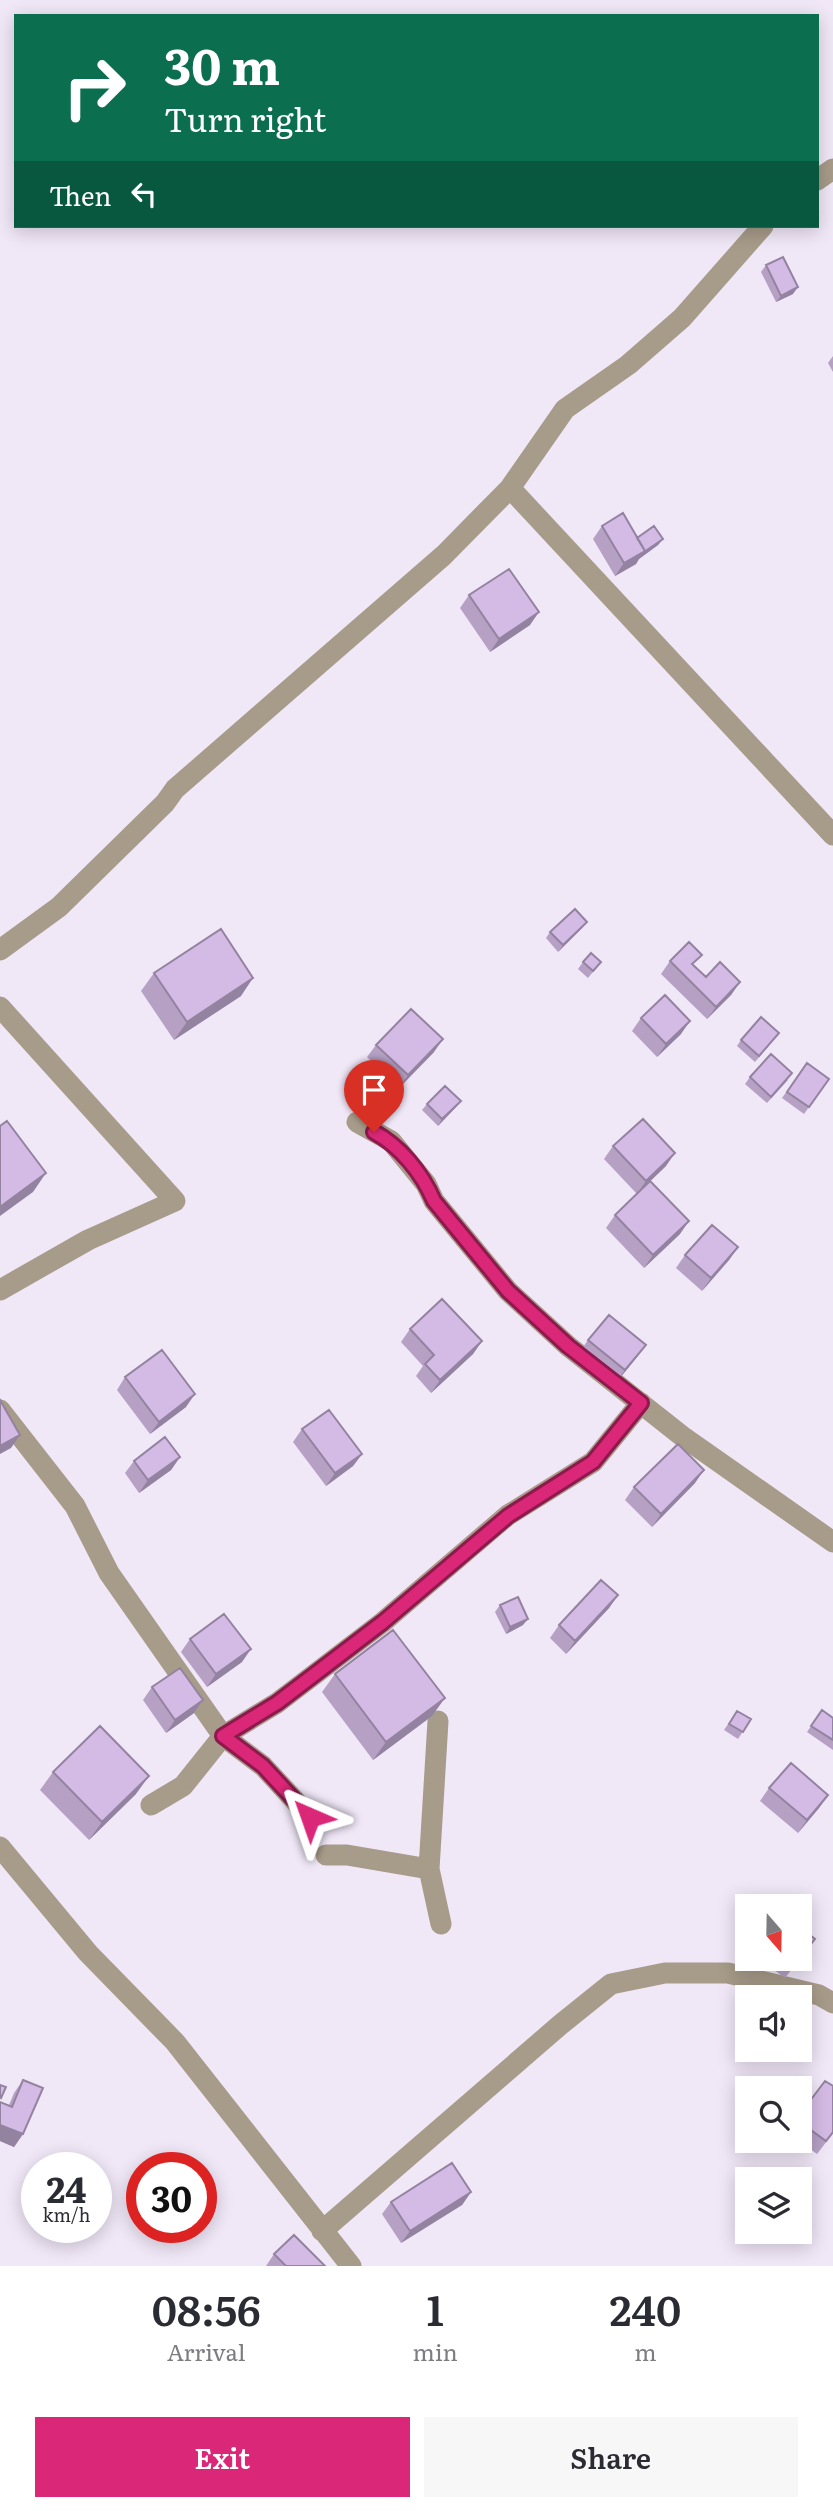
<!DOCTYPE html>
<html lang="en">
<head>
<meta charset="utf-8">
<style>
  body { margin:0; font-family:Literata,serif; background:#f7f7f7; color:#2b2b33; height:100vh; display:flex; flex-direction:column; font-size:26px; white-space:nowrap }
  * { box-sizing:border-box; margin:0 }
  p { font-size:23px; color:#7c7c81 }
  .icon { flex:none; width:38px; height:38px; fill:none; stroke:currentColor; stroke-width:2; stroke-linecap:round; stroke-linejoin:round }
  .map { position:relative; height:2266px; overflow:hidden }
  .panel { display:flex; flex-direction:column; background:#fff; flex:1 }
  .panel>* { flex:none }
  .top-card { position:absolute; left:14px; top:14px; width:805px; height:214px; border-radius:0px; box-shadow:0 4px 18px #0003; background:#0b6e4f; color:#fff; overflow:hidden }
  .needle { width:46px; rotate:160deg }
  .fabs { position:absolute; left:735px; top:1894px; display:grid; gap:14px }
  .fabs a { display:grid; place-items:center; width:77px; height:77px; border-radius:0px; background:#fff; box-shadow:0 4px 18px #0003; font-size:35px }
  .speed { position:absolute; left:21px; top:2152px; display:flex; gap:14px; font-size:35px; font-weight:700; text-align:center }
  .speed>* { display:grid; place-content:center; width:91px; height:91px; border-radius:50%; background:#fff; box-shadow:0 4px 18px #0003; line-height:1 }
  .speed small { font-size:18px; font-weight:400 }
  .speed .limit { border:10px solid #d22; background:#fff; color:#111 }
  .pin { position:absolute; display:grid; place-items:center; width:60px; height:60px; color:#fff; margin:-72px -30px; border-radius:50% 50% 50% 0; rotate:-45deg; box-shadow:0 0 7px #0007 }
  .pin .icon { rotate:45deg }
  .me { position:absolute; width:77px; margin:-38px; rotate:317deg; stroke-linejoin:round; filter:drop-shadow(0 0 5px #0008) }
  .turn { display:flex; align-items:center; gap:24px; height:147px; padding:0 35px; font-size:32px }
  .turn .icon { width:91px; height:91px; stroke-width:2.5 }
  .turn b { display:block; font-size:49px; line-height:60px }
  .then { display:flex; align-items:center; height:66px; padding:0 35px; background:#0003; gap:14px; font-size:26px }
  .eta { display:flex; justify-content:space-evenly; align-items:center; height:119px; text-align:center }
  .eta b { font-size:42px; font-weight:600; line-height:49px }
  .cta { display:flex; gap:14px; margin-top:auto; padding:14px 35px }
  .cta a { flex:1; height:80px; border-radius:0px; background:#db2777; color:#fff; font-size:28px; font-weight:600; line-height:80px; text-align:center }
  .cta a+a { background:#f7f7f7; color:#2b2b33 }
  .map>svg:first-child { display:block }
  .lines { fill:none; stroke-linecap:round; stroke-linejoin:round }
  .minor { stroke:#a79b89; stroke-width:21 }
  .wall { fill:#b6a1c5 }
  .shaded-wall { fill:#9483a0 }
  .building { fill:#d4bbe5; stroke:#9483a0; stroke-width:2 }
  .route-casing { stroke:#8e194d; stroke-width:18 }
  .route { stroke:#db2777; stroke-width:12 }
</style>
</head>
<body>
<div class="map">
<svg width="833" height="2266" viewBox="0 0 833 2266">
  <rect width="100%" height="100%" fill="#f0e7f7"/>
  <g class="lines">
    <path class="minor" d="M 817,180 L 833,169
      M 510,488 L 833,835
      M 0,950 L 59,907 L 165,803 L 175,789 L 444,555 L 510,488 L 565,409 L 628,365 L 682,318 L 763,226
      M 0,1007 L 175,1201 L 88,1240 L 0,1290
      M 357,1122 L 391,1141 L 426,1184 L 434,1201 L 508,1291 L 568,1346 L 682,1436 L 833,1542
      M 0,1410 L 75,1506 L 109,1573 L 223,1736 L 263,1766 L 310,1817
      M 438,1721 L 429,1869 L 441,1924
      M 151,1805 L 183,1786 L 223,1736 L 277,1703 L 383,1622 L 508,1515 L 593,1462 L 641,1403
      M 0,1847 L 88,1953 L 175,2042 L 351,2266
      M 326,1855 L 347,1855 L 429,1869
      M 322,2231 L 560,2025 L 611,1984 L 665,1973 L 728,1973 L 819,1995 L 833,2003"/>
  </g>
  <path class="wall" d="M 766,265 L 793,294 L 776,302 L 761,272 Z
    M 833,356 L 833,372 L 828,363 Z
    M 602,526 L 637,538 L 663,539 L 658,545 L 639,559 L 636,564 L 615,576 L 593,539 Z
    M 469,595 L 530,625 L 490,652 L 460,608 Z
    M 582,928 L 558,952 L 546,938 L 550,932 Z
    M 670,961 L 694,965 L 706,977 L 740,982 L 731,995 L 707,1019 L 661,974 Z
    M 583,962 L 601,962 L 588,978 L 578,969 Z
    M 154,973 L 241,996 L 174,1040 L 141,991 Z
    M 641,1018 L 681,1034 L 657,1057 L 632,1031 Z
    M 779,1033 L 755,1062 L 737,1046 L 741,1040 Z
    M 376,1045 L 434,1052 L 399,1088 L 367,1057 Z
    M 807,1063 L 829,1079 L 804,1114 L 782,1098 Z
    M 750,1077 L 788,1080 L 767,1103 L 745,1084 Z
    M 427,1104 L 456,1107 L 438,1126 L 422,1110 Z
    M 613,1146 L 666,1166 L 650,1181 L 680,1234 L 644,1268 L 606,1228 L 615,1215 L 637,1194 L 604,1159 Z
    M 738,1247 L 729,1260 L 702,1291 L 676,1268 L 685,1255 Z
    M 410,1329 L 482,1341 L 473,1354 L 431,1393 L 416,1376 L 423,1366 L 401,1342 Z
    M 588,1340 L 646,1345 L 616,1383 L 579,1353 Z
    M 125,1377 L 186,1407 L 150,1434 L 117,1390 Z
    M 302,1429 L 362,1454 L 353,1466 L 326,1486 L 293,1442 Z
    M 180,1457 L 171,1470 L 139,1493 L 125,1473 L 134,1461 Z
    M 695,1483 L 652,1527 L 625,1500 L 634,1487 Z
    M 618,1595 L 609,1608 L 566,1654 L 550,1638 L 559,1625 Z
    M 500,1605 L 523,1625 L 506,1634 L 495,1612 Z
    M 190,1639 L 242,1662 L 207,1687 L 181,1652 Z
    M 335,1674 L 432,1716 L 373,1760 L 322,1692 Z
    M 152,1687 L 203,1700 L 194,1713 L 166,1733 L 143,1700 Z
    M 822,1710 L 833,1718 L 833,1750 L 807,1732 Z
    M 737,1711 L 751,1719 L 738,1739 L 724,1730 Z
    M 53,1772 L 136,1794 L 89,1840 L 40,1790 Z
    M 769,1788 L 828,1795 L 819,1808 L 798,1833 L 760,1801 Z
    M 815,1939 L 785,1978 L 758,1958 L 800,1958 Z
    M 23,2080 L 23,2134 L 14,2147 L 0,2141 L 0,2102 L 9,2105 L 14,2093 Z
    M 800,2114 L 833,2133 L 817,2154 L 798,2140 L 800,2140 Z
    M 471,2192 L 462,2205 L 401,2243 L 382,2214 L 391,2202 Z
    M 274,2254 L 325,2266 L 266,2266 Z"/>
  <path class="shaded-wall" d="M 798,287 L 793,294 L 776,302 L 781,296 Z
    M 663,539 L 658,545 L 639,559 L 636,564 L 615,576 L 624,563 Z
    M 539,612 L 530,625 L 490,652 L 499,639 Z
    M 587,922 L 582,928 L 558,952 L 563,945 Z
    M 253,978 L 241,996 L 174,1040 L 187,1022 Z
    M 740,982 L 731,995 L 707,1019 L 716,1007 Z
    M 690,1021 L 681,1034 L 657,1057 L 666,1044 Z
    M 443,1039 L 434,1052 L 399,1088 L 408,1075 Z
    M 461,1101 L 456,1107 L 438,1126 L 442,1119 Z
    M 675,1153 L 666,1166 L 637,1194 L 646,1181 Z
    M 46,1173 L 33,1192 L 0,1216 L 0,1207 Z
    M 689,1221 L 680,1234 L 644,1268 L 653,1255 Z
    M 738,1247 L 729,1260 L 702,1291 L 711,1278 Z
    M 482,1341 L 473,1354 L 431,1393 L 440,1380 Z
    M 646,1345 L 637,1357 L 616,1383 L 625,1370 Z
    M 195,1394 L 186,1407 L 150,1434 L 159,1422 Z
    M 20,1435 L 11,1448 L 0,1454 L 0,1446 Z
    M 362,1454 L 353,1466 L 326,1486 L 335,1473 Z
    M 180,1457 L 171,1470 L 139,1493 L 148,1480 Z
    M 704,1470 L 695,1483 L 652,1527 L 661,1514 Z
    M 618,1595 L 609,1608 L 566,1654 L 575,1641 Z
    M 528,1619 L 523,1625 L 506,1634 L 510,1627 Z
    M 251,1649 L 242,1662 L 207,1687 L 216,1674 Z
    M 445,1698 L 432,1716 L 373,1760 L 386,1742 Z
    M 203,1700 L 194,1713 L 166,1733 L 175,1720 Z
    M 149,1776 L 136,1794 L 89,1840 L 102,1822 Z
    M 828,1795 L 819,1808 L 798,1833 L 807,1820 Z
    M 0,2125 L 23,2134 L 14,2147 L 0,2141 Z
    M 471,2192 L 462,2205 L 401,2243 L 410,2231 Z"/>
  <path class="building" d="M 783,257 L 798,287 L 781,296 L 766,265 Z
    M 623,513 L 645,551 L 624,563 L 602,526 Z
    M 654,526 L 663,539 L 644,552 L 645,551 L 637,538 Z
    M 509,569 L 539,612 L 499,639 L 469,595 Z
    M 575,909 L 587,922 L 563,945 L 550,932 Z
    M 221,929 L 253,978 L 187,1022 L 154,973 Z
    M 689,942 L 702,955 L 692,964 L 706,977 L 720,962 L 740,982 L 716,1007 L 670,961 Z
    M 591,953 L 601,962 L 593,971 L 583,962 Z
    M 665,995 L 690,1021 L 666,1044 L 641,1018 Z
    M 411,1009 L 443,1039 L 408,1075 L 376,1045 Z
    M 761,1017 L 779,1033 L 759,1056 L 741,1040 Z
    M 771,1054 L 792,1073 L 771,1097 L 750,1077 Z
    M 807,1063 L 829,1079 L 809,1107 L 787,1092 Z
    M 445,1086 L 461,1101 L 442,1119 L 427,1104 Z
    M 643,1119 L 675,1153 L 646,1181 L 613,1146 Z
    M 7,1121 L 46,1173 L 0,1207 L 0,1126 Z
    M 650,1181 L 689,1221 L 653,1255 L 615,1215 Z
    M 712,1225 L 738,1247 L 711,1278 L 685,1255 Z
    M 442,1299 L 482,1341 L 440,1380 L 425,1364 L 434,1355 L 410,1329 Z
    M 609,1315 L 646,1345 L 625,1370 L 588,1340 Z
    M 162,1350 L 195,1394 L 159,1422 L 125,1377 Z
    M 0,1400 L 20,1435 L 0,1446 Z
    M 329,1410 L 362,1454 L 335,1473 L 302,1429 Z
    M 165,1437 L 180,1457 L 148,1480 L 134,1461 Z
    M 678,1444 L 704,1470 L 661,1514 L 634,1487 Z
    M 601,1580 L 618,1595 L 575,1641 L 559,1625 Z
    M 518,1597 L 528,1619 L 510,1627 L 500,1605 Z
    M 224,1614 L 251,1649 L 216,1674 L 190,1639 Z
    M 393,1630 L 445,1698 L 386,1742 L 335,1674 Z
    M 180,1668 L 203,1700 L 175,1720 L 152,1687 Z
    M 822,1710 L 833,1718 L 833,1740 L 811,1726 Z
    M 737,1711 L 751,1719 L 743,1732 L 729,1724 Z
    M 100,1726 L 149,1776 L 102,1822 L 53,1772 Z
    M 791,1763 L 828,1795 L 807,1820 L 769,1788 Z
    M 800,1927 L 815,1939 L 794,1966 L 784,1958 L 800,1958 Z
    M 23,2080 L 43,2088 L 23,2134 L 0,2125 L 0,2102 L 12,2107 Z
    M 825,2081 L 833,2086 L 833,2132 L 826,2141 L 800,2122 L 800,2114 Z
    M 0,2085 L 6,2087 L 1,2098 L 0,2097 Z
    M 452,2163 L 471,2192 L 410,2231 L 391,2202 Z
    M 294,2235 L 325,2266 L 286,2266 L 274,2254 Z"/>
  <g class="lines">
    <defs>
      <path id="route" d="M 310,1817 L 263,1766 L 223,1736 L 277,1703 L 383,1622 L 508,1516 L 593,1462 L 641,1403 L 568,1346 L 508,1291 L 434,1201 C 422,1173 400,1146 374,1132"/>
    </defs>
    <use href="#route" class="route-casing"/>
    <use href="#route" class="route"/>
  </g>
</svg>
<div class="fabs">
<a><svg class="needle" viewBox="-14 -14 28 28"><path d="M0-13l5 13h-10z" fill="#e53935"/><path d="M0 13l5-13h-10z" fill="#7c7c81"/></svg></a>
<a><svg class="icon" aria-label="sound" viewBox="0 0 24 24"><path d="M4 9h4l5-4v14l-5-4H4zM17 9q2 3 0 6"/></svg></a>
<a><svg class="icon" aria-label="search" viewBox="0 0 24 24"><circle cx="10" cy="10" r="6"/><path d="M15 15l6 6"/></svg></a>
<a><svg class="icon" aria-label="layers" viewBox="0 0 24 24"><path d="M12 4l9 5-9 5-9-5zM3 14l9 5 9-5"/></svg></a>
</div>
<div class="speed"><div>24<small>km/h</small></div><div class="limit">30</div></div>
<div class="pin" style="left:374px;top:1132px;background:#d93025"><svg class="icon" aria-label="arrive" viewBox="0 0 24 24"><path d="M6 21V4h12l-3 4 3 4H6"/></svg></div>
<svg class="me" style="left:310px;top:1817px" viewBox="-20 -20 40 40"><path d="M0-17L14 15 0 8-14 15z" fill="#db2777" stroke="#fff" stroke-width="4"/></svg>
<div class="top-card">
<div class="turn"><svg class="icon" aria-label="right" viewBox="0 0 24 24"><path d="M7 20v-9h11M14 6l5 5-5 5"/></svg><div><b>30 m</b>Turn right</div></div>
<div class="then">Then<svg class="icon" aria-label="left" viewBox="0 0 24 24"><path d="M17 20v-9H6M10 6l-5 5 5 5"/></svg></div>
</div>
</div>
<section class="panel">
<div class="eta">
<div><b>08:56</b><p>Arrival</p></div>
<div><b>1</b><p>min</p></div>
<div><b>240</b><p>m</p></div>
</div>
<div class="cta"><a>Exit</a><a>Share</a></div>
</section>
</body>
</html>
